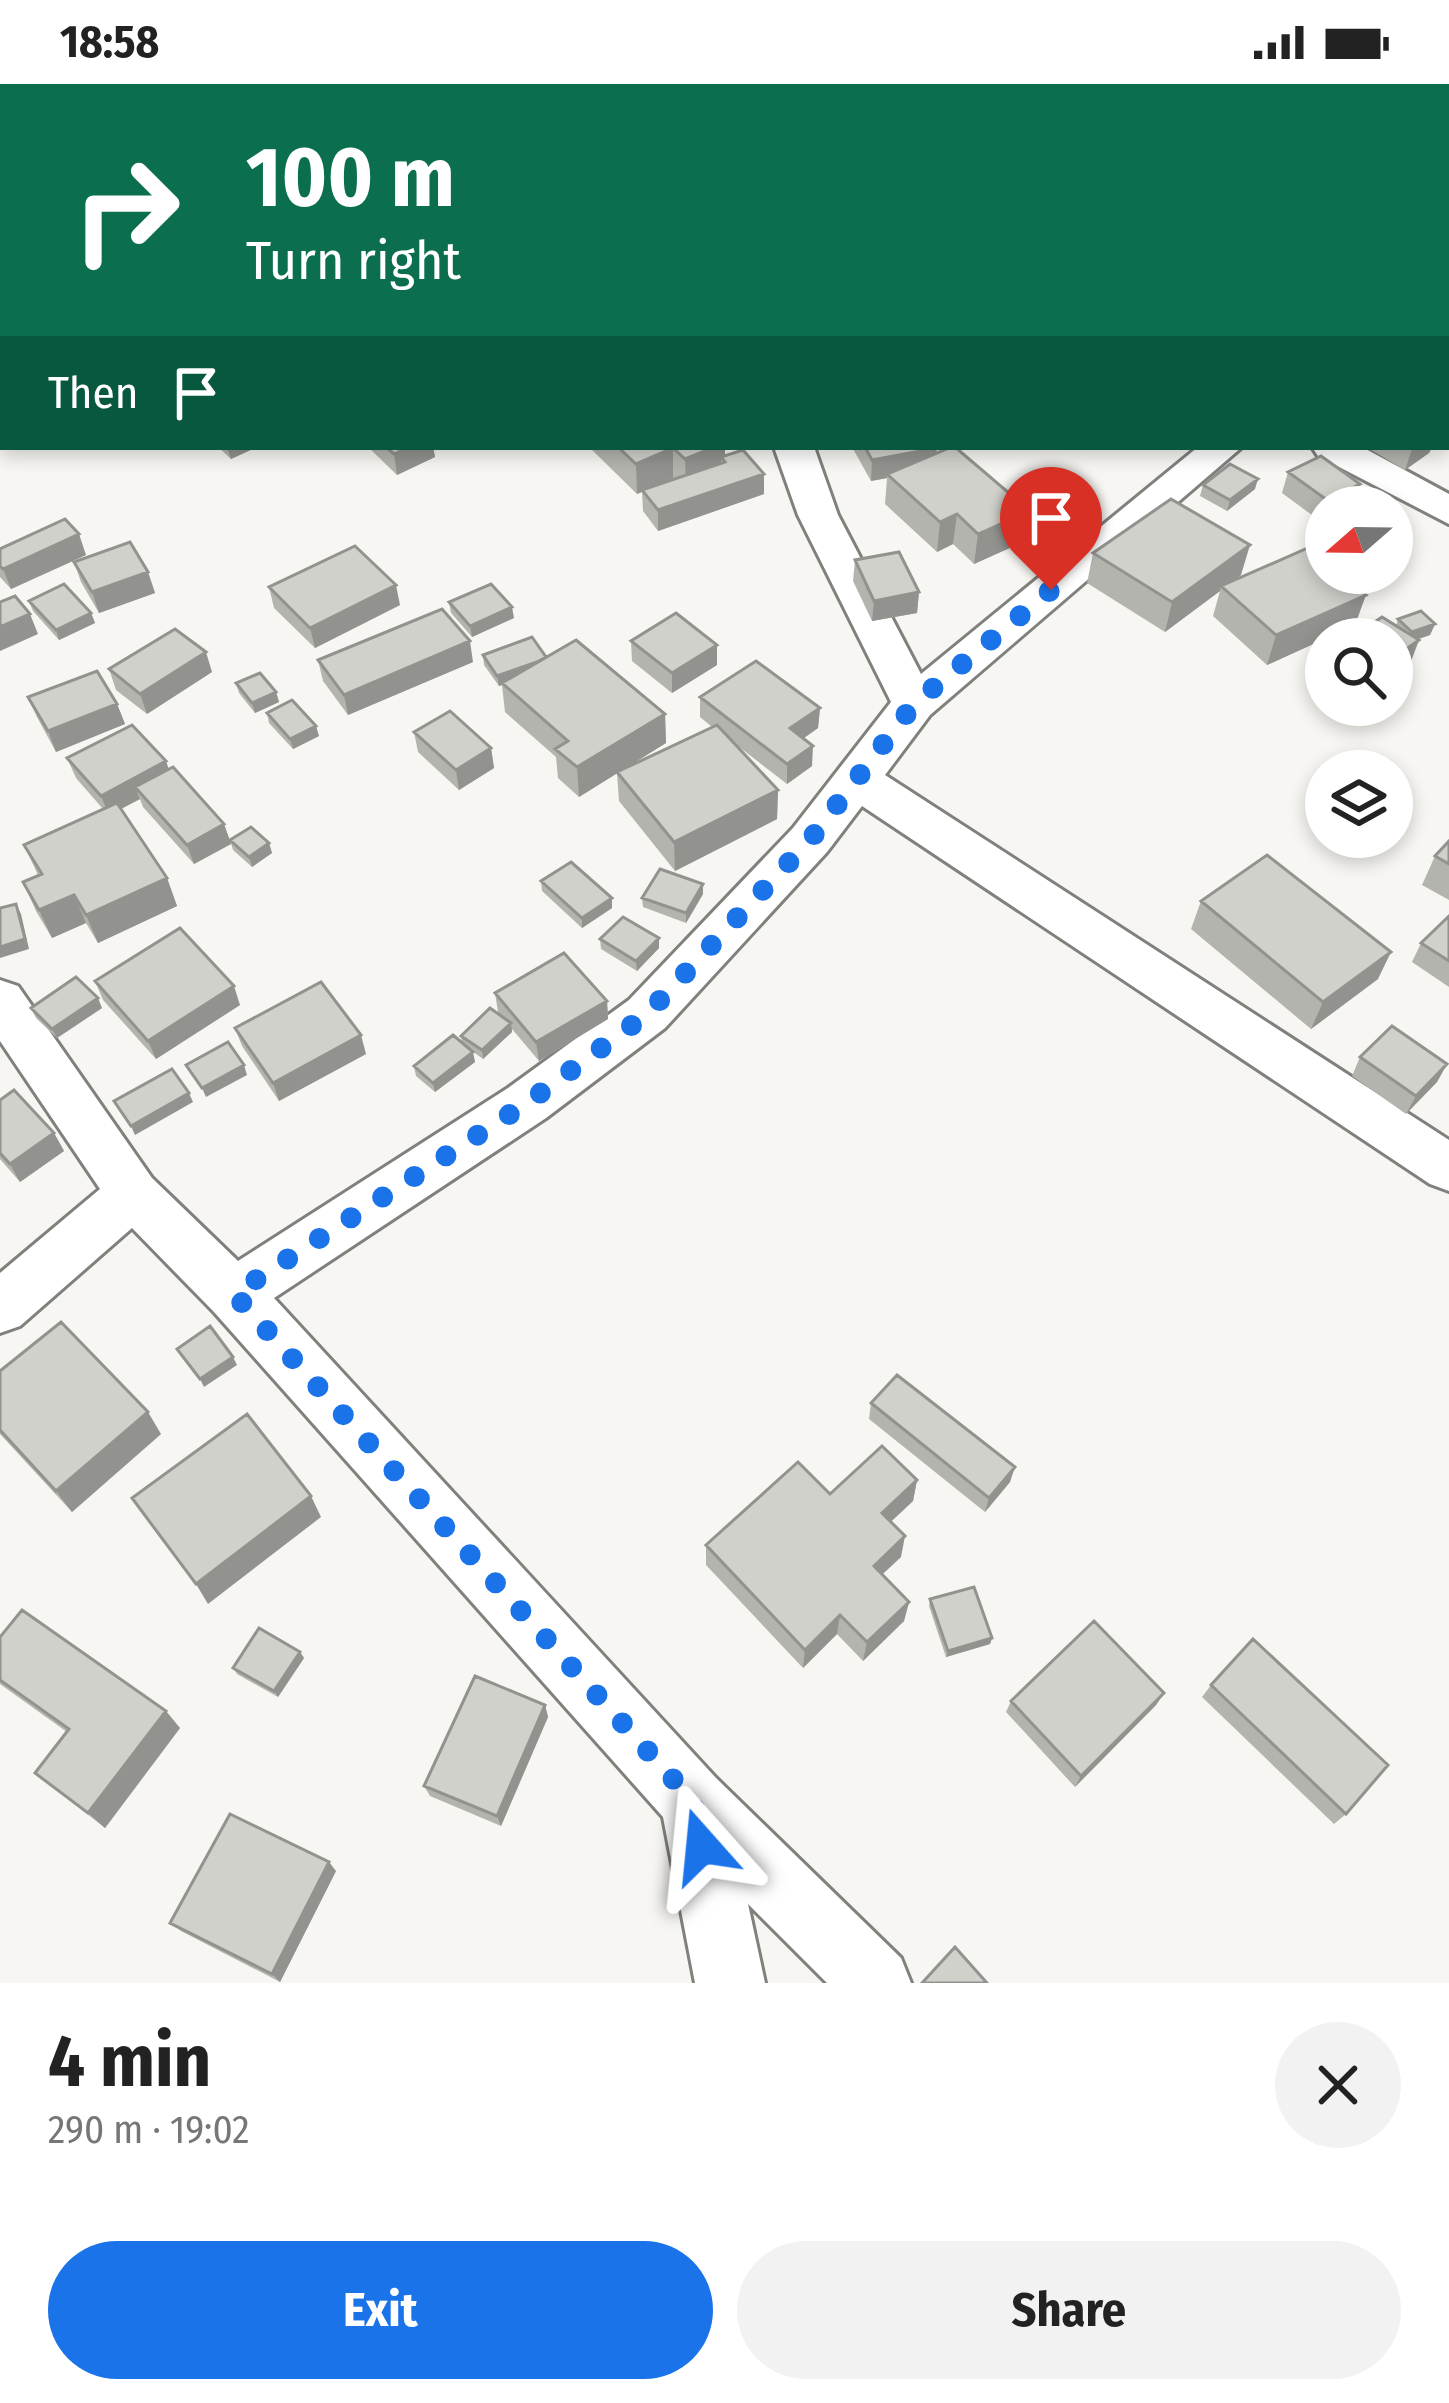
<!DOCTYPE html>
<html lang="en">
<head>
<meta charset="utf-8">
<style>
  body { margin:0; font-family:"Fira Sans Condensed",sans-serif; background:#f2f2f2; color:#222; height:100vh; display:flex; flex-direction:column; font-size:45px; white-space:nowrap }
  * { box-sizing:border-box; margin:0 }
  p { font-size:39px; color:#767676 }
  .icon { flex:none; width:66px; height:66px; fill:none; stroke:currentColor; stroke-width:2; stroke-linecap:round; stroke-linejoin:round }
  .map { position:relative; height:1899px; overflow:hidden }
  .drawer { display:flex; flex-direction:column; background:#fff; flex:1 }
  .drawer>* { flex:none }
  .guide { position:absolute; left:0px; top:0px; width:1449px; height:366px; box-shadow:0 6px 18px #0003; background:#0b6e4f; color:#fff; overflow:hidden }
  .needle { width:78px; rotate:250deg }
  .buttons { position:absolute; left:1305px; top:402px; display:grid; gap:24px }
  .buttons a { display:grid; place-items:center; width:108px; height:108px; border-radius:50%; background:#fff; box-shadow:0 6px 18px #0003; font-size:60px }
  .pin { position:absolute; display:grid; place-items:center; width:102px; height:102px; color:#fff; margin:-123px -51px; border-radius:50% 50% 50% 0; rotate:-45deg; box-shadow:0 0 12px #0007 }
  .pin .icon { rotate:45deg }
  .me { position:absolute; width:132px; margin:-66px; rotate:342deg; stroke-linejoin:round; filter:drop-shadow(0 0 9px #0008) }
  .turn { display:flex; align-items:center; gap:42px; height:252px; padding:0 48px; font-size:54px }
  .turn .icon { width:156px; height:156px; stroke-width:2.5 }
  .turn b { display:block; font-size:84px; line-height:102px }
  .then { display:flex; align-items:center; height:114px; padding:0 48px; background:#0003; gap:24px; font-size:45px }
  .round { display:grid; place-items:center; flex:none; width:126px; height:126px; border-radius:63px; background:#f2f2f2 }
  .overview { display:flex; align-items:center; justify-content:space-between; height:204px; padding:0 48px }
  h1 { font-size:72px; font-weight:700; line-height:90px }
  .cta { display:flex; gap:24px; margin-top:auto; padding:24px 48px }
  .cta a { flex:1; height:138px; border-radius:72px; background:#1a73e8; color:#fff; font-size:48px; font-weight:700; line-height:138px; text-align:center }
  .cta a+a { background:#f2f2f2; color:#222 }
  .status { display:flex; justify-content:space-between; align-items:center; height:84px; padding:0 60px; background:#fff; direction:ltr }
  .status svg { height:33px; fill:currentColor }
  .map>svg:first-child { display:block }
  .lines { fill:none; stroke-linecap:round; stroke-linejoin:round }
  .street-casing { stroke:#80807c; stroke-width:6 }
  .street { fill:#fff; fill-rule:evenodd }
  .wall { fill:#b4b4af }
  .shaded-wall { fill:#92928f }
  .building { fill:#d1d1cc; stroke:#92928f; stroke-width:3 }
  .route { stroke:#1a73e8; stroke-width:21; stroke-dasharray:0 37.8 }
</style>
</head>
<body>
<div class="status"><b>18:58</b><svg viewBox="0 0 49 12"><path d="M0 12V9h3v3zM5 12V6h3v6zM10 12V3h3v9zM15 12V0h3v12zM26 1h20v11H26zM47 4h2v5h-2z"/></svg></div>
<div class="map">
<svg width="1449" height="1899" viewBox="0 0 1449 1899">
  <rect width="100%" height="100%" fill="#f7f6f2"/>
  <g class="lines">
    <defs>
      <path id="street" d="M 0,100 L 3,100 L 0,122 Z
        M 1449,166 L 1449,189 L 1446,190 L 1446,167 Z
        M 774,363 L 814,363 L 838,431 L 921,590 L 1198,363 L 1242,363 L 930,631 L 885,691 L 1449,1056 L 1449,1107 L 1430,1100 L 862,722 L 827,768 L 665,944 L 546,1034 L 274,1214 L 716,1694 L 901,1874 L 911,1899 L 827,1899 L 748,1820 L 765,1899 L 695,1899 L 663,1733 L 214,1228 L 132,1144 L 20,1242 L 0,1249 L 0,1189 L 100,1105 L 0,957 L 0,896 L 18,902 L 152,1094 L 238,1177 L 508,1004 L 629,916 L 793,744 L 891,618 L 798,431 Z
        M 1312,363 L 1362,363 L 1449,410 L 1449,440 L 1318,372 Z"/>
    </defs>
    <use href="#street" class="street-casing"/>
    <use href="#street" class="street"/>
  </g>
  <path class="wall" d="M 315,0 L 360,0 L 353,3 L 323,3 Z
    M 437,0 L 609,0 L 605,3 L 434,3 Z
    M 959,0 L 1005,0 L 1005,3 L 963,3 Z
    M 1380,0 L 1449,0 L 1449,11 L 1446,13 L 1446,3 L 1387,3 Z
    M 3,155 L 3,247 L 0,245 L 0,157 Z
    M 1446,271 L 1449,273 L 1449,361 L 1446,363 Z
    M 218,363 L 257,363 L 231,375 Z
    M 368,363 L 433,363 L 435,373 L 397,391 Z
    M 589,363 L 725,363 L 725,372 L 764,390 L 764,410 L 658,447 L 643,427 L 642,408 L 637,410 Z
    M 852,363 L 936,363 L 936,370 L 1025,457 L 974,480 L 953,460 L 937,468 L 885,420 L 887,394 L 871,397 Z
    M 1366,363 L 1432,363 L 1429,369 L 1405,386 Z
    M 1288,388 L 1360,400 L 1353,420 L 1348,423 L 1326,423 L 1326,434 L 1320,437 L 1282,409 Z
    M 1203,401 L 1255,405 L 1227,427 L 1200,412 Z
    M 0,465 L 86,471 L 11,505 L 0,493 Z
    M 1093,469 L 1241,491 L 1233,497 L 1355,541 L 1267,581 L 1213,532 L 1220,507 L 1165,548 L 1087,499 Z
    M 855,476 L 919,508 L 917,529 L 872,537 L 853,497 Z
    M 74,478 L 148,488 L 155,509 L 99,529 L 81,498 Z
    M 269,503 L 400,521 L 315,564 L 274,524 Z
    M 29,517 L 91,529 L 95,539 L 59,556 L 33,527 Z
    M 449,518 L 514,534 L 472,553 L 451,529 Z
    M 1398,535 L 1435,540 L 1430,551 L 1417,555 L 1419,556 L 1411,577 L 1396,542 Z
    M 631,557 L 717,581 L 672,609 L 632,577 Z
    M 483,571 L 546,573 L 665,630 L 666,659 L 626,684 L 712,643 L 700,633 L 700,613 L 820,624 L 818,644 L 803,655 L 812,682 L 787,700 L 734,659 L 778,706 L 777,735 L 675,787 L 619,717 L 617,689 L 579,713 L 558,694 L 556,673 L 505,628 L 502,601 L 499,602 L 484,581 Z
    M 318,576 L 473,578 L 348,631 L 323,597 Z
    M 109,585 L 212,588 L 147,630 L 116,606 Z
    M 236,599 L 276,608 L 279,618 L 255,629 L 239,609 Z
    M 28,613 L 117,620 L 125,640 L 56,668 L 37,633 Z
    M 267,629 L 319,652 L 293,665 L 269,639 Z
    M 414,648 L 491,664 L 494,684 L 459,706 L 418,668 Z
    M 67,674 L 169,686 L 224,740 L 231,760 L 194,780 L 143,723 L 140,715 L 121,725 L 167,794 L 177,822 L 98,859 L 86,839 L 52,854 L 36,827 L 23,798 L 38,791 L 24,761 L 103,725 L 76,694 Z
    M 230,756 L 269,759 L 272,769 L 252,783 L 233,766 Z
    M 1449,757 L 1449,816 L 1422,801 L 1435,772 Z
    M 541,797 L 612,814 L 612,824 L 582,844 L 542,807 Z
    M 703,800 L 703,810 L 686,839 L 643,823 L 642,814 Z
    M 1201,817 L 1378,895 L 1311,945 L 1191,845 Z
    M 1449,832 L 1449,903 L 1412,878 L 1421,859 Z
    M 659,854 L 659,864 L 637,887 L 601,865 L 600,855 Z
    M 95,897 L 240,921 L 156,975 L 103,916 Z
    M 495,909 L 607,917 L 608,935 L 539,977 L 512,945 L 512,948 L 483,975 L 472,967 L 475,978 L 435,1008 L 416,992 L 414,982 L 462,959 L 461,952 L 501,932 L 498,928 Z
    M 31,924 L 102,924 L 57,954 L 36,934 Z
    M 235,944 L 366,970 L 279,1017 L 242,962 Z
    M 1360,973 L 1447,980 L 1437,998 L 1406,1030 L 1352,992 Z
    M 0,1016 L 54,1049 L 64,1067 L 20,1098 L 0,1075 Z
    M 0,1287 L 161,1350 L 72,1428 L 0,1350 Z
    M 871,1319 L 1010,1398 L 985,1428 L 869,1335 Z
    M 917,1396 L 913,1417 L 890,1438 L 901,1473 L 882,1490 L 909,1518 L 904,1537 L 863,1577 L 837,1550 L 803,1584 L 706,1481 L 706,1461 L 830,1410 Z
    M 930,1515 L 992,1554 L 990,1560 L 946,1573 L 929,1522 Z
    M 0,1553 L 180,1644 L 105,1744 L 35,1689 L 67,1648 L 0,1600 Z
    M 300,1568 L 304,1574 L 278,1613 L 237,1590 L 233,1584 Z
    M 1211,1601 L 1346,1730 L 1334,1740 L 1202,1613 Z
    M 1164,1609 L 1156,1621 L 1075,1703 L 1006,1628 L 1011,1617 Z
    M 545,1621 L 548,1633 L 501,1742 L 430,1712 L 424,1702 Z
    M 336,1787 L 280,1898 L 181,1847 L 170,1839 Z"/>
  <path class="shaded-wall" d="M 338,0 L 360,0 L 353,3 L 338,3 Z
    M 759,0 L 778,0 L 773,3 L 754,3 Z
    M 1441,0 L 1449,0 L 1449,11 L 1446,13 L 1446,3 L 1437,2 Z
    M 2,19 L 3,41 L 0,43 L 0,20 Z
    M 227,363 L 257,363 L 231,375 Z
    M 409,363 L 433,363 L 435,373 L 397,391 L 394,370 Z
    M 704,363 L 725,363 L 725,378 L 721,373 L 721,391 L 686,406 L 685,375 Z
    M 1415,363 L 1432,363 L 1429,369 L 1405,386 L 1412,365 Z
    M 673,364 L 673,394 L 637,410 L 636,380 Z
    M 937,364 L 935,384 L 887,390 L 887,394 L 871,397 L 872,376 Z
    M 764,390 L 764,410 L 658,447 L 658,426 Z
    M 1258,395 L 1255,405 L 1227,427 L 1230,416 Z
    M 1360,400 L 1353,420 L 1348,423 L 1326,423 L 1326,434 L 1320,437 L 1327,416 Z
    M 1030,427 L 1025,457 L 974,480 L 978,450 Z
    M 957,430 L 953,460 L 937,468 L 940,438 Z
    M 79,450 L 86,471 L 11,505 L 3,485 Z
    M 1250,461 L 1241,491 L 1223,504 L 1221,502 L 1220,507 L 1165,548 L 1172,518 Z
    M 148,488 L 155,509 L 99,529 L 92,508 Z
    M 396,501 L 400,521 L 315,564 L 310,544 Z
    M 919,508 L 917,529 L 872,537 L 874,517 Z
    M 1366,511 L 1355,541 L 1267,581 L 1276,551 Z
    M 512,523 L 514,534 L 472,553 L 470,542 Z
    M 91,529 L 95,539 L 59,556 L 56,546 Z
    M 30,530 L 38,550 L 0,567 L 0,543 Z
    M 1435,540 L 1430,551 L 1407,559 L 1412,548 Z
    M 1419,556 L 1411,577 L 1392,590 L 1392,575 Z
    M 470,557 L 473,578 L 348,631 L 344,611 Z
    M 717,561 L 717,581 L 672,609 L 672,589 Z
    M 206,568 L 212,588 L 147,630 L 140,610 Z
    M 547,575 L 548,585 L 499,602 L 497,592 Z
    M 276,608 L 279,618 L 255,629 L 252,619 Z
    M 117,620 L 125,640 L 56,668 L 48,647 Z
    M 820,624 L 818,644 L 789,664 L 790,644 Z
    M 665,630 L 666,659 L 579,713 L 577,683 Z
    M 316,642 L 319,652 L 293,665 L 290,655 Z
    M 813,662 L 812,682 L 787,700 L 787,680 Z
    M 491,664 L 494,684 L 459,706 L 456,686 Z
    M 166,677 L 173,697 L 135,703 L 140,715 L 109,731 L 101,712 Z
    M 778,706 L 777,735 L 675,787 L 674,758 Z
    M 224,740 L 231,760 L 194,780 L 187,761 Z
    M 269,759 L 272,769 L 252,783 L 249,773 Z
    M 167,794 L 177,822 L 98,859 L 86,831 Z
    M 703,800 L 703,810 L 686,839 L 686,829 Z
    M 74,811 L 86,839 L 52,854 L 39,826 Z
    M 612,814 L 612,824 L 582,844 L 582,834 Z
    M 16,820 L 21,830 L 29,865 L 0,874 L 0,863 Z
    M 659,854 L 659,864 L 637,887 L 636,877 Z
    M 1391,868 L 1378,895 L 1311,945 L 1323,918 Z
    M 234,902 L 240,921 L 156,975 L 148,957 Z
    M 98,914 L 102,924 L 57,954 L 52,945 Z
    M 607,917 L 608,935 L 539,977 L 536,958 Z
    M 511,939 L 512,948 L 483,975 L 482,966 Z
    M 361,951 L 366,970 L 279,1017 L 273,999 Z
    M 473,968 L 475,978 L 435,1008 L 433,999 Z
    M 1447,980 L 1437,998 L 1406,1030 L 1416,1012 Z
    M 244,981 L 247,991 L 206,1013 L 202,1004 Z
    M 189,1009 L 193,1018 L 135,1051 L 131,1042 Z
    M 54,1049 L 64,1067 L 20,1098 L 10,1080 Z
    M 233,1273 L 237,1281 L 204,1303 L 200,1295 Z
    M 148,1328 L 161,1350 L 72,1428 L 56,1407 Z
    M 1015,1383 L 1010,1398 L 985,1428 L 989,1414 Z
    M 917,1396 L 913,1417 L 878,1450 L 882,1429 Z
    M 311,1412 L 321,1433 L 208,1520 L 196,1500 Z
    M 905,1452 L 901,1473 L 870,1502 L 874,1482 Z
    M 909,1518 L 904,1537 L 863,1577 L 867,1558 Z
    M 840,1531 L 837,1550 L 803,1584 L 805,1566 Z
    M 992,1554 L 990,1560 L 946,1573 L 948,1567 Z
    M 300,1568 L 304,1574 L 278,1613 L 274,1607 Z
    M 1164,1609 L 1156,1621 L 1075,1703 L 1081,1692 Z
    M 545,1621 L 548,1633 L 501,1742 L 497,1732 Z
    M 166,1627 L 180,1644 L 105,1744 L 88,1729 Z
    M 329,1778 L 336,1787 L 280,1898 L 272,1890 Z"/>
  <path class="building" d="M 223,0 L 246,0 L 251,3 L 216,3 Z
    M 360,0 L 422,0 L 419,3 L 356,3 Z
    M 437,0 L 514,0 L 528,3 L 434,3 Z
    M 616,0 L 641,0 L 647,2 L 612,3 Z
    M 737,0 L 759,0 L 754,3 L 732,3 Z
    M 843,0 L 921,0 L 929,3 L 839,3 Z
    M 1034,0 L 1057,0 L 1067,3 L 1031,3 Z
    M 3,155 L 3,224 L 0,222 L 0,157 Z
    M 1446,271 L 1449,273 L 1449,340 L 1446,338 Z
    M 386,363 L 409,363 L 394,370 Z
    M 618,363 L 715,363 L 685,375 L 673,364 L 636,380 Z
    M 865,363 L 936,363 L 937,364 L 872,376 Z
    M 951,363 L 955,363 L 1030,427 L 978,450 L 957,430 L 940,438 L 887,390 Z
    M 743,366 L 764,390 L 658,426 L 642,406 L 725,378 L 721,373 Z
    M 1321,372 L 1360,400 L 1327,416 L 1288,388 Z
    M 1230,380 L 1258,395 L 1230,416 L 1203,401 Z
    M 1171,415 L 1250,461 L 1172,518 L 1093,469 Z
    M 65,435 L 79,450 L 3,485 L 0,482 L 0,465 Z
    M 130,458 L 148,488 L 92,508 L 74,478 Z
    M 355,462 L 396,501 L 310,544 L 269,503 Z
    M 1310,463 L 1326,477 L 1326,489 L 1340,489 L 1366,511 L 1276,551 L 1221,502 Z
    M 899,468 L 919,508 L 874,517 L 855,476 Z
    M 64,500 L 91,529 L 56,546 L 29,517 Z
    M 491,500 L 512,523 L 470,542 L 449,518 Z
    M 15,512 L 30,530 L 0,543 L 0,518 Z
    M 442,525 L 470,557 L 344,611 L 318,576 Z
    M 1421,527 L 1435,540 L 1412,548 L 1398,535 Z
    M 676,529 L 717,561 L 672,589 L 631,557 Z
    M 1382,533 L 1419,556 L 1392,575 L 1392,555 L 1349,555 Z
    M 175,545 L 206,568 L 140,610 L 109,585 Z
    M 532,553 L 546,573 L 537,578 L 497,592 L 483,571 Z
    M 576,556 L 665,630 L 577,683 L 555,665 L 568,657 L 502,599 Z
    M 756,577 L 820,624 L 790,644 L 813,662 L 787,680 L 700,613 Z
    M 97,587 L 117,620 L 48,647 L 28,613 Z
    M 260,589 L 276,608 L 252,619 L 236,599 Z
    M 292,616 L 316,642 L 290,655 L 267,629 Z
    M 450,627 L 491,664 L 456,686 L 414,648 Z
    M 132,641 L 166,677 L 101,712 L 67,674 Z
    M 717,641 L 778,706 L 674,758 L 617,688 Z
    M 173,683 L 224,740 L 187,761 L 135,703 Z
    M 117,719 L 167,794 L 86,831 L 74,811 L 39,826 L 23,798 L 42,790 L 24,761 Z
    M 251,743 L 269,759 L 249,773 L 230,756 Z
    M 1449,757 L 1449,780 L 1435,772 Z
    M 1267,771 L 1391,868 L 1323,918 L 1201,817 Z
    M 571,778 L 612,814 L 582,834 L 541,797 Z
    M 660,785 L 703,800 L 686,829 L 642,814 Z
    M 16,820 L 25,855 L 0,863 L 0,824 Z
    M 1449,832 L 1449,877 L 1421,859 Z
    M 623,833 L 659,854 L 636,877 L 600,855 Z
    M 180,844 L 234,902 L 148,957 L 95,897 Z
    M 564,869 L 607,917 L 536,958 L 495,909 Z
    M 76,893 L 98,914 L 52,945 L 31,924 Z
    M 321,898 L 361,951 L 273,999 L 235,944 Z
    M 490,924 L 511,939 L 482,966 L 461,952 Z
    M 1392,942 L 1447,980 L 1416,1012 L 1360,973 Z
    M 453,951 L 473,968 L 433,999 L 414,982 Z
    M 228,958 L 244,981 L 202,1004 L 186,981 Z
    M 172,985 L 189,1009 L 131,1042 L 114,1017 Z
    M 14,1006 L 54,1049 L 10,1080 L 0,1069 L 0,1016 Z
    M 61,1238 L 148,1328 L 56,1407 L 0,1346 L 0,1287 Z
    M 210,1242 L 233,1273 L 200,1295 L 177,1265 Z
    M 897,1291 L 1015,1383 L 989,1414 L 871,1319 Z
    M 247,1330 L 311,1412 L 196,1500 L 132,1414 Z
    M 882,1362 L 917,1396 L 882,1429 L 905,1452 L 874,1482 L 909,1518 L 867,1558 L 840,1531 L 805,1566 L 706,1461 L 798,1378 L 830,1410 Z
    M 974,1503 L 992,1554 L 948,1567 L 930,1515 Z
    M 22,1526 L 166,1627 L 88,1729 L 35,1689 L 69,1645 L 0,1596 L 0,1553 Z
    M 1094,1537 L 1164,1609 L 1081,1692 L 1011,1617 Z
    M 259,1544 L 300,1568 L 274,1607 L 233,1584 Z
    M 1253,1555 L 1388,1681 L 1346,1730 L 1211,1601 Z
    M 475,1592 L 545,1621 L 497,1732 L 424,1702 Z
    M 230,1730 L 329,1778 L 272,1890 L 170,1839 Z
    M 955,1863 L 987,1899 L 922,1899 Z"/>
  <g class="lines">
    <path class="route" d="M 702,1762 L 693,1717 L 234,1210 L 527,1019 L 647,930 L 810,756 L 914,620 L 1051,506"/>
  </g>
</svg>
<div class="buttons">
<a><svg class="needle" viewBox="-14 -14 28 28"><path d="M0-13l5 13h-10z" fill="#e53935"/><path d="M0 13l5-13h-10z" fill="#767676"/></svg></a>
<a><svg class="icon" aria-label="search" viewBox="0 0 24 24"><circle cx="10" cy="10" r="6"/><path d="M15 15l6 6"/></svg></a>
<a><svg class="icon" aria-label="layers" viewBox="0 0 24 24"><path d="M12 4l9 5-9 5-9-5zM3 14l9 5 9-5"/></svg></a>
</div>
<div class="pin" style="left:1051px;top:506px;background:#d93025"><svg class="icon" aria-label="arrive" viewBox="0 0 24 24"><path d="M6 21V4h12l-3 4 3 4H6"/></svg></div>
<svg class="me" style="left:702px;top:1762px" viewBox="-20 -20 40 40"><path d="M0-17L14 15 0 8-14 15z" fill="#1a73e8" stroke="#fff" stroke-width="4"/></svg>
<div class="guide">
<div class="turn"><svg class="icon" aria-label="right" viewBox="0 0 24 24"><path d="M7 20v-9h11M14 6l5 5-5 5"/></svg><div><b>100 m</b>Turn right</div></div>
<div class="then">Then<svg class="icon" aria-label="arrive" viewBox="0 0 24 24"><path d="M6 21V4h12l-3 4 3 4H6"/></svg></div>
</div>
</div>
<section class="drawer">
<div class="overview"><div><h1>4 min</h1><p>290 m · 19:02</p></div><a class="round"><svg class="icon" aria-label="close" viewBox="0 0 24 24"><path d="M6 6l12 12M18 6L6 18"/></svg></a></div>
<div class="cta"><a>Exit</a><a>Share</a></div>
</section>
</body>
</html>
